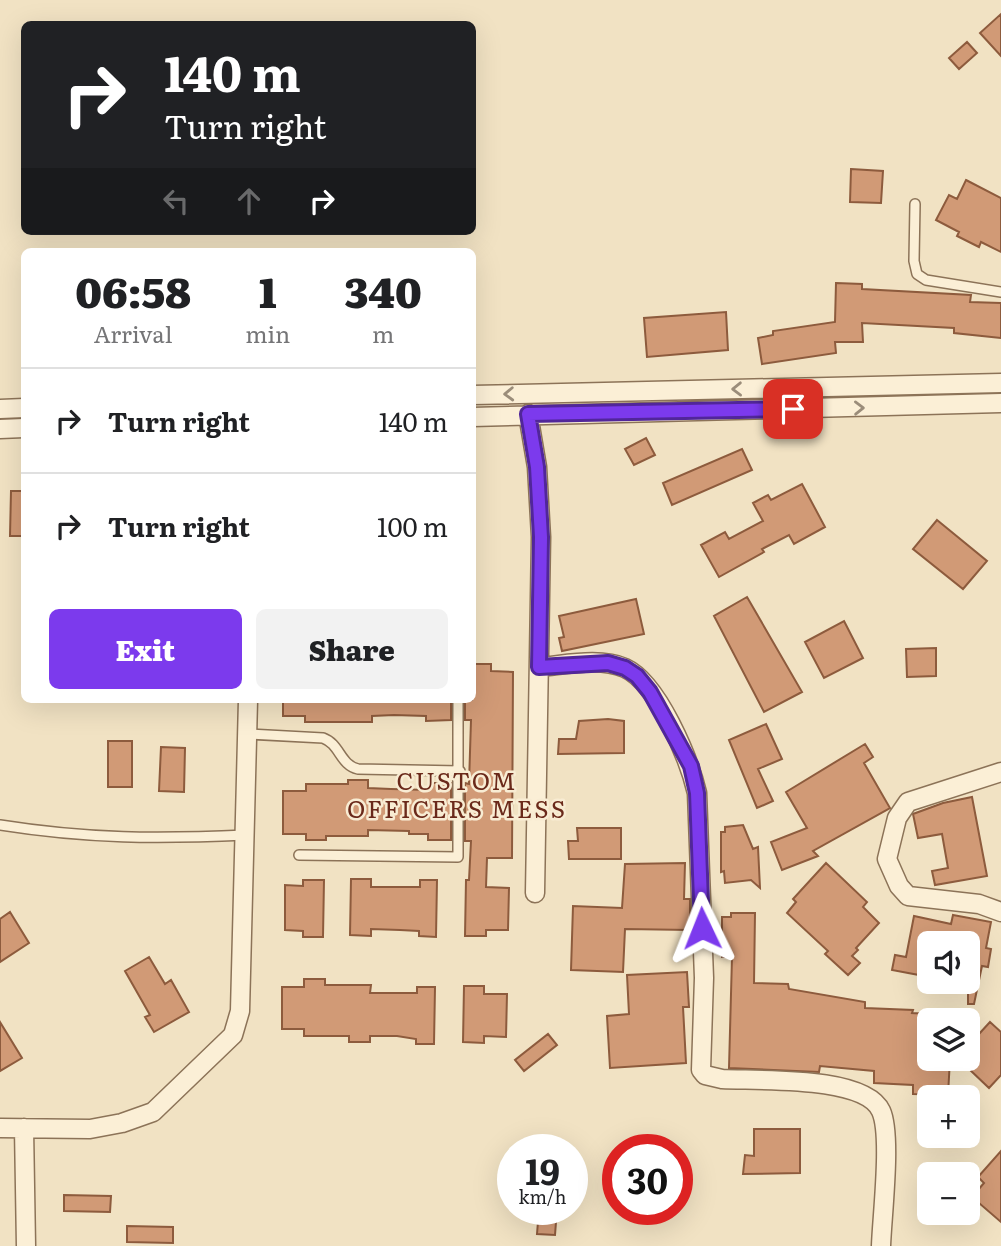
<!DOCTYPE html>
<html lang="en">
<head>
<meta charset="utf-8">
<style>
  body { margin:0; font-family:Literata,serif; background:#f2f2f2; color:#202124; height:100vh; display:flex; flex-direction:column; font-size:26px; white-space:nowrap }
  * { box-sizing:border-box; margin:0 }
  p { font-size:23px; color:#757577 }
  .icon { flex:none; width:38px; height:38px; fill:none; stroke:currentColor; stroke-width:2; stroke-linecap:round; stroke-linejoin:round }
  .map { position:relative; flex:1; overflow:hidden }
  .details { position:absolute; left:21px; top:248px; width:455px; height:455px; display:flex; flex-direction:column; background:#fff; border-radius:10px; box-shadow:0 7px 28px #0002 }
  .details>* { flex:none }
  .hud { position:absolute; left:21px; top:21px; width:455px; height:214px; border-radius:10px; box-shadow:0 7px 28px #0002; background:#202124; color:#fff; overflow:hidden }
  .controls { position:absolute; left:917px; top:931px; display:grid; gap:14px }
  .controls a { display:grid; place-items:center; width:63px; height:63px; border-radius:10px; background:#fff; box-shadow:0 7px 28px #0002; font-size:35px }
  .speed { position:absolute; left:497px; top:1134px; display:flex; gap:14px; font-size:35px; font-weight:700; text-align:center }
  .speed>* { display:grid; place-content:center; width:91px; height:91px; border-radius:50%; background:#fff; box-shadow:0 7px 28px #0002; line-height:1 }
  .speed small { font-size:18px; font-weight:400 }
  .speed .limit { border:10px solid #d22; background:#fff; color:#111 }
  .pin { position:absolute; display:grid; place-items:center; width:60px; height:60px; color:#fff; margin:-30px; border-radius:14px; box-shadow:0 4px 10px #0006 }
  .me { position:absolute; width:77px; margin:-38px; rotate:358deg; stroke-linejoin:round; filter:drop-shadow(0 0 5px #0008) }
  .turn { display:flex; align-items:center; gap:24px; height:147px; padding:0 28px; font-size:32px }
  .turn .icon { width:91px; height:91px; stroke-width:2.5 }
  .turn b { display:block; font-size:49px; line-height:60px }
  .lanes { display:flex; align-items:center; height:66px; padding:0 28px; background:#0003; justify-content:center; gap:35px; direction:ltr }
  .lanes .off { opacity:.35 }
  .eta { display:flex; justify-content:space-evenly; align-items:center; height:119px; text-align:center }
  .eta b { font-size:42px; font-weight:800; line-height:49px }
  .action { display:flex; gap:14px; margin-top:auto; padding:14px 28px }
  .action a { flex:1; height:80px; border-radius:10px; background:#7c3aed; color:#fff; font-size:28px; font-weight:800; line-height:80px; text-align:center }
  .action a+a { background:#f2f2f2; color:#202124 }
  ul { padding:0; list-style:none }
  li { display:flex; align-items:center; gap:21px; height:105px; padding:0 28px; border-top:2px solid #e0e0e0 }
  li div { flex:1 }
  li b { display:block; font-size:26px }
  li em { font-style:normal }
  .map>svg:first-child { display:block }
  .building { fill:#d19a76; stroke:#8d5b3d; stroke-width:2 }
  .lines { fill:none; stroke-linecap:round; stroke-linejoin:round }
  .service-casing { stroke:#8c7358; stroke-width:12 }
  .minor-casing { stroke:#8c7358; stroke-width:21 }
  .service { stroke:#fbefd6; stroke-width:9 }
  .minor { stroke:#fbefd6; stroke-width:18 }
  .oneway { stroke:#9b8d7a }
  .route-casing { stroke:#51269a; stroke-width:18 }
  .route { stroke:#7c3aed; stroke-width:12 }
  .labels { text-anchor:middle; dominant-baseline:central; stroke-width:5; stroke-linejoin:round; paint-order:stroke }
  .neighbourhood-label { font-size:24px; letter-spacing:2px; fill:#6a291a; stroke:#f8ecd3 }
</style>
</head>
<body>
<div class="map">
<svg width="1001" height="1246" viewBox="0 0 1001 1246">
  <rect width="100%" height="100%" fill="#f1e2c3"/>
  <path class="building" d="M 1001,14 L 1001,56 L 980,33 Z
    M 967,42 L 977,53 L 959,69 L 949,58 Z
    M 851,169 L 883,171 L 881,203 L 850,202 Z
    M 966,180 L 1001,198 L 1001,252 L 981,242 L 979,247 L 957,236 L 959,232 L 936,220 L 949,195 L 957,199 Z
    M 836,283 L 862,284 L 862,289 L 971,295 L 970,302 L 1001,303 L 1001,338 L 954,333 L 954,328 L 862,323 L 863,342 L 835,342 L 836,353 L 762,364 L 758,338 L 773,335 L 773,331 L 835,322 Z
    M 726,312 L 728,350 L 647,357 L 644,318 Z
    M 646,438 L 655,455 L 634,465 L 625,449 Z
    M 742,449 L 752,470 L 672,505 L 663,483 Z
    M 802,484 L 825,527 L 794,544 L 789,535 L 762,549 L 764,552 L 719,577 L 701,545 L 725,532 L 729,539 L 763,521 L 753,503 L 768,495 L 771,500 Z
    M 11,491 L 24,491 L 24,536 L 10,536 Z
    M 937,520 L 987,561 L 963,589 L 913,549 Z
    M 747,597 L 802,692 L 764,712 L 714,616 Z
    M 636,599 L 644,634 L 562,651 L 559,638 L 564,637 L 559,616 Z
    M 844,621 L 863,658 L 824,678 L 805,642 Z
    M 936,648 L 936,676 L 907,677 L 906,649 Z
    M 472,664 L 491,664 L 491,671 L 513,672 L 512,858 L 487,858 L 486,887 L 509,888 L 508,930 L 486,930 L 486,936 L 465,936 L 466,880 L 469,880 L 471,841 L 465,841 L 465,783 L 469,784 L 471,720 L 465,720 L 465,700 L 472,700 Z
    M 283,700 L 451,700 L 451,720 L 426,721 L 426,716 L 394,715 L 372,716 L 372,722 L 305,722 L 305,716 L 283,716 Z
    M 608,719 L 624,721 L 624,753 L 558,754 L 559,739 L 576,739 L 579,721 Z
    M 766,724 L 782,759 L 758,769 L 773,801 L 757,808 L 729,740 Z
    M 108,741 L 132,741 L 132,787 L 108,787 Z
    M 865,744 L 873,757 L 864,763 L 890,808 L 813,851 L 818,856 L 782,870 L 771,842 L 807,828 L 786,792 Z
    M 161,747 L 185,748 L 184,792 L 159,791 Z
    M 348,780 L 368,780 L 368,788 L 391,789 L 429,790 L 429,783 L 451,783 L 451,840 L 428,840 L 428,834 L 409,834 L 409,831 L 368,830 L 368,836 L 326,836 L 326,840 L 306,840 L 306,834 L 283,834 L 283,791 L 306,791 L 306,784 L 348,784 Z
    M 972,797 L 987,876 L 935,885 L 932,871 L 948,868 L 942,834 L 918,838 L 913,814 L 943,803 Z
    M 743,825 L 753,849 L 758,847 L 760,888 L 751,880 L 725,883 L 724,871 L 721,872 L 721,832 L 725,832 L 725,827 Z
    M 577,828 L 621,828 L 621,859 L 569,859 L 568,841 L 578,841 Z
    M 685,863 L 684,899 L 690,899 L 690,930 L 625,929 L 623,972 L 571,970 L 573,906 L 622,908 L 625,864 Z
    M 826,863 L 867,902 L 863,907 L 879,923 L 856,948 L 858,950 L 852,956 L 860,963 L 848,975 L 825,954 L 828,951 L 787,913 L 796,902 L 793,899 Z
    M 351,879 L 371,879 L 371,887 L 420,887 L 420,880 L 437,880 L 436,937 L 419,936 L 419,931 L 400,930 L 371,929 L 371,936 L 350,935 Z
    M 303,880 L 324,880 L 323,937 L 303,937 L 303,931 L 285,930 L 285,885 L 303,886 Z
    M 10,912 L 29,943 L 0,962 L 0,919 Z
    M 731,913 L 755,913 L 754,983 L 788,984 L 789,989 L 865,1002 L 865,1008 L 913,1010 L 912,1013 L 929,1014 L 929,1059 L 950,1059 L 948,1095 L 913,1094 L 913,1085 L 874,1083 L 874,1071 L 820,1066 L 819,1072 L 729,1068 L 732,957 L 722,957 L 722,917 L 731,917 Z
    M 953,915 L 991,922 L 986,948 L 991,949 L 988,967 L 982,966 L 974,1004 L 968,1004 L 968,943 L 925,943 L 919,975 L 892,970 L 895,955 L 906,957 L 914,916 L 951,924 Z
    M 149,957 L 165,984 L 171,980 L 189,1012 L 154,1032 L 145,1017 L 150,1015 L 125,971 Z
    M 687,972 L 689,1007 L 683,1007 L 686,1063 L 610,1068 L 607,1016 L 629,1014 L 627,975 Z
    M 304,979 L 325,979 L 325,985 L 371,985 L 370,993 L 417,993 L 417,987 L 435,987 L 434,1044 L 416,1044 L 416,1039 L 397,1036 L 370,1036 L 370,1042 L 349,1042 L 349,1036 L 304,1036 L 304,1029 L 282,1029 L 282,987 L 304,987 Z
    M 464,986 L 484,986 L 484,994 L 507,994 L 506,1037 L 484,1036 L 484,1043 L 463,1042 Z
    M 0,1022 L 22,1058 L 0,1071 Z
    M 990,1022 L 1001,1032 L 1001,1075 L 989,1088 L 968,1068 L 968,1046 Z
    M 548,1034 L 557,1045 L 524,1071 L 515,1060 Z
    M 754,1129 L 800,1129 L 800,1173 L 743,1174 L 745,1155 L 754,1156 Z
    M 1001,1151 L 1001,1222 L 972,1197 L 984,1183 L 978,1177 Z
    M 64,1195 L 111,1196 L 110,1212 L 64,1211 Z
    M 539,1209 L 557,1209 L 555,1235 L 537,1234 Z
    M 127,1226 L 173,1227 L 173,1243 L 127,1242 Z"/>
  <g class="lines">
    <defs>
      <path id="service" d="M 915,204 L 914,261 L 917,274 L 926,280 L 1001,292
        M 247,734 L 323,738 C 340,744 340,765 358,769 L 460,771
        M 0,825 C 88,839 158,839 246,835
        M 299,855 L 458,857 L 458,700"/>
      <path id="minor" d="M 472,395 L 1001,383
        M 0,409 L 24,408
        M 528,414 L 537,467 L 541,537 L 535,893
        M 472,417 L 1001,403
        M 0,429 L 24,428
        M 539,667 C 565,665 600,657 625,668 C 658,683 689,759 697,793 L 704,978 L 701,1070 L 705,1075 L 722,1079 C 756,1081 865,1075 881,1111 C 892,1135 882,1216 881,1246
        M 1001,772 L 908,802 L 897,818 L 887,859 L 899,886 L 908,896 L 979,904 L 1001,912
        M 0,1128 L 90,1129 L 122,1123 L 153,1112 L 233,1035 L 240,1011 L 248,700
        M 24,1128 L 26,1246"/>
    </defs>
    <use href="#service" class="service-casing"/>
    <use href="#minor" class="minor-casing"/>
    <use href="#service" class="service"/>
    <use href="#minor" class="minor"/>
  </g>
  <defs><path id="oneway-chevron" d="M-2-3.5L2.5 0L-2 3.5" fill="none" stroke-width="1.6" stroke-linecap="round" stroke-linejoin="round" transform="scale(1.75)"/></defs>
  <g class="oneway">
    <use href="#oneway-chevron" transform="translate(737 389) rotate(179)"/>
    <use href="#oneway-chevron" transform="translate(509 394) rotate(178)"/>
    <use href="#oneway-chevron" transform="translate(859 408) rotate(-1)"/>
  </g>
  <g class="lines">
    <defs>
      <path id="route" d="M 702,928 L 697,793 L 691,766 L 650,692 L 637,676 L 625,668 L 608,663 L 539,667 L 541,537 L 537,467 L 528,414 L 793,409"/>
    </defs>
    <use href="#route" class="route-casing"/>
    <use href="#route" class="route"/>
  </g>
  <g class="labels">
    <g class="neighbourhood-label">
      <text x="457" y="779">CUSTOM<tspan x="457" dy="28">OFFICERS MESS</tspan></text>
    </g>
  </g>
</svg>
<div class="controls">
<a><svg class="icon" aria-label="sound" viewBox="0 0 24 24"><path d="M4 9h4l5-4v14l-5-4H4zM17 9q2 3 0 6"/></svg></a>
<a><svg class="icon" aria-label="layers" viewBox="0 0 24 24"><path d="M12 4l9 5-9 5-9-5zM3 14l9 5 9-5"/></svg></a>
<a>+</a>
<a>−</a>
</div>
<div class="speed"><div>19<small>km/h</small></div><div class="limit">30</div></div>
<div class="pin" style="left:793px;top:409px;background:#d93025"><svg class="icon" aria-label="arrive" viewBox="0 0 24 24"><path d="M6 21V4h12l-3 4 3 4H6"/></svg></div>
<svg class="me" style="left:702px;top:928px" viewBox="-20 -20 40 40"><path d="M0-17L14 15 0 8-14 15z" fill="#7c3aed" stroke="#fff" stroke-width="4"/></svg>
<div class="hud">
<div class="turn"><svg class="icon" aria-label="right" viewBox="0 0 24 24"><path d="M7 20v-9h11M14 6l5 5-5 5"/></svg><div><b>140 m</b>Turn right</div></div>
<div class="lanes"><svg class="icon off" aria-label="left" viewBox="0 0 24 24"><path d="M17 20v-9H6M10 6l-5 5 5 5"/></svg><svg class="icon off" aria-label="ahead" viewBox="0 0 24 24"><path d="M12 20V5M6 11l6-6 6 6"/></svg><svg class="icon" aria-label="right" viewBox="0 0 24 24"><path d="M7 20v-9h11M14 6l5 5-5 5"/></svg></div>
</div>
<section class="details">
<div class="eta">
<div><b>06:58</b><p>Arrival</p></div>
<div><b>1</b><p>min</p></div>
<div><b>340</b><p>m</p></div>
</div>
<ul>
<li><svg class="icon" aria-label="right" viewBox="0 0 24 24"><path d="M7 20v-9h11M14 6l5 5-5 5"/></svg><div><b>Turn right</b></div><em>140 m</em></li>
<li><svg class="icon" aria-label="right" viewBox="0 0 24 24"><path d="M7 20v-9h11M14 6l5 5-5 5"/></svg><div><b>Turn right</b></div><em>100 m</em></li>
</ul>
<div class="action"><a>Exit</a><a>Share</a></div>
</section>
</div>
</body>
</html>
